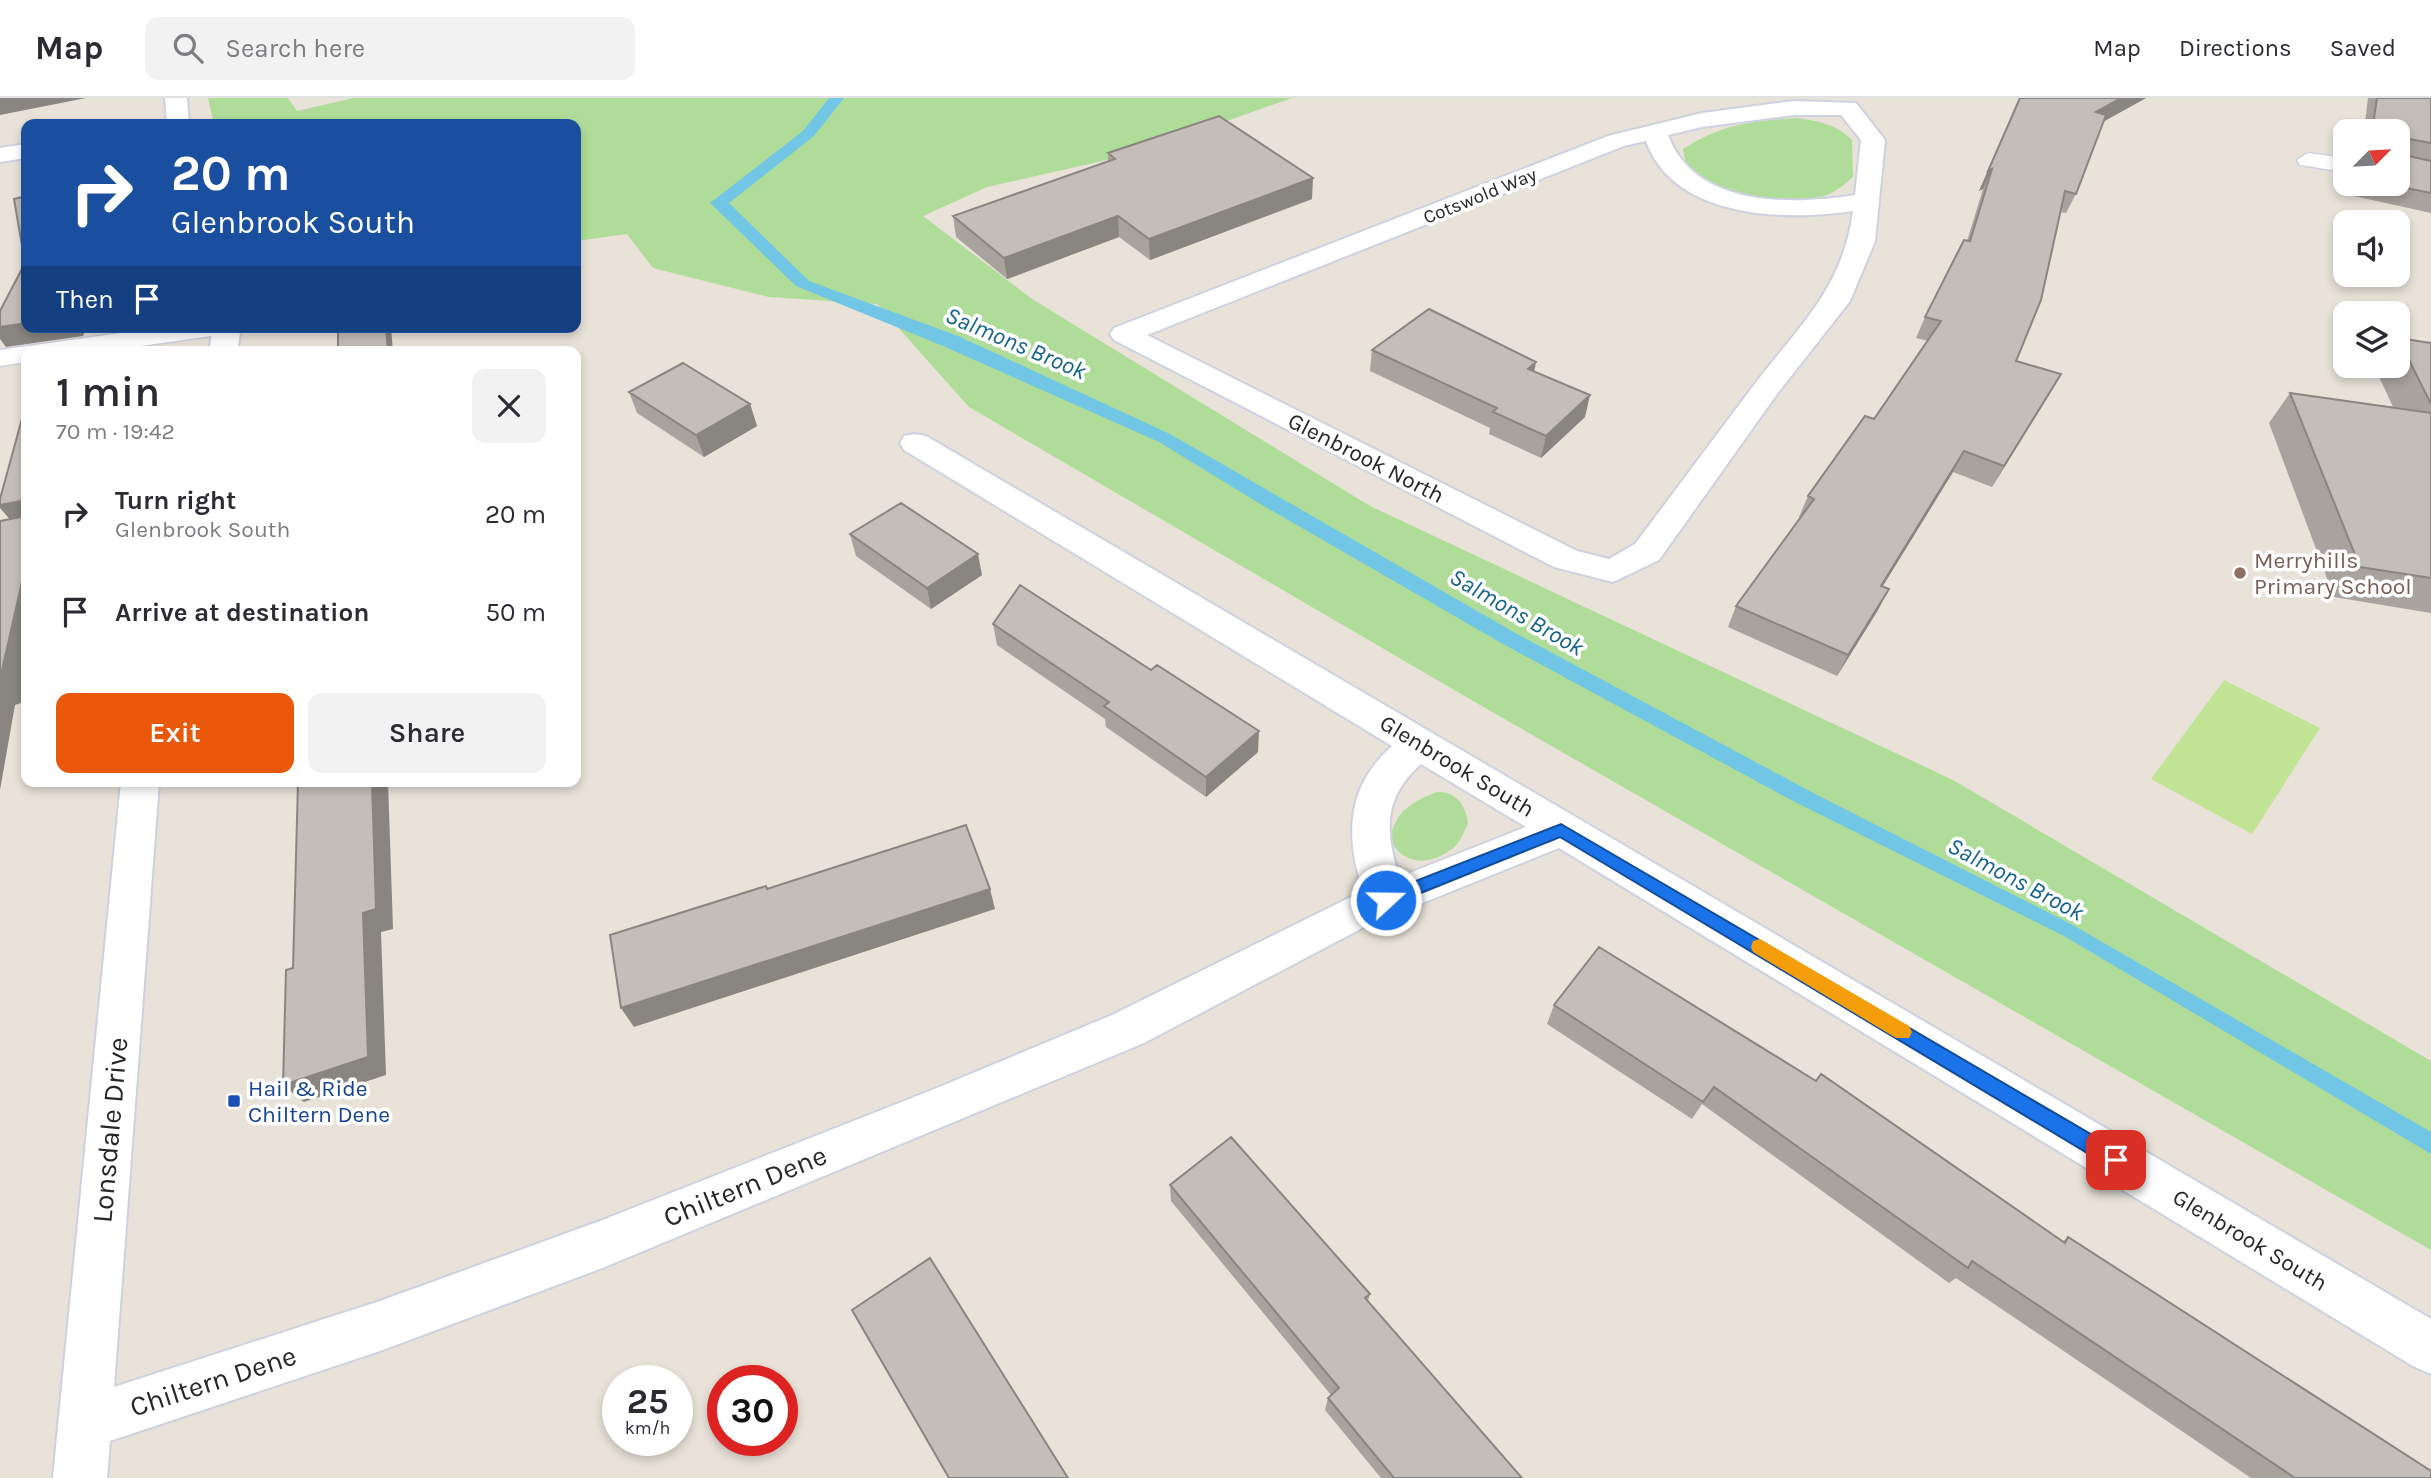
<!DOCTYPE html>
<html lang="en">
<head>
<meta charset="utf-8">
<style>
  body { margin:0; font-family:Karla,sans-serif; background:#f2f2f3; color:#2b2b33; height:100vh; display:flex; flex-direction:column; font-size:26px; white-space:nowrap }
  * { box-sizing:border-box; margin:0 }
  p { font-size:23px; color:#7c7c81 }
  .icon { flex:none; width:38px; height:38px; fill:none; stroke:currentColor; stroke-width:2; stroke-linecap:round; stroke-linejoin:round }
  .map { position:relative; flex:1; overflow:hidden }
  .side { position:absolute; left:21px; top:248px; width:560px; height:441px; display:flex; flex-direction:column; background:#fff; border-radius:14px; box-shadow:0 4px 10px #0003 }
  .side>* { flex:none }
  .banner { position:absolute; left:21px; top:21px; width:560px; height:214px; border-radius:14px; box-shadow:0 4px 10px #0003; background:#1a4fa0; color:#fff; overflow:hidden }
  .needle { width:46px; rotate:66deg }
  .controls { position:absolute; left:2333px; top:21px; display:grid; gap:14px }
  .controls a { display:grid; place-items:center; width:77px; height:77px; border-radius:14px; background:#fff; box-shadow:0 4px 10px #0003; font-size:35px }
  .speed { position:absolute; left:602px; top:1267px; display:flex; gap:14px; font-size:35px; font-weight:700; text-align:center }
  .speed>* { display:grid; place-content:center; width:91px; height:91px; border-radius:50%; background:#fff; box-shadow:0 4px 10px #0003; line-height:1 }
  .speed small { font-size:18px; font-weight:400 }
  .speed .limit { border:10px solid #d22; background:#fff; color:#111 }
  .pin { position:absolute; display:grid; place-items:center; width:60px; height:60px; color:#fff; margin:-30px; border-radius:14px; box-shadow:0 4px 10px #0006 }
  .me { position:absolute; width:77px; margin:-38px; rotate:69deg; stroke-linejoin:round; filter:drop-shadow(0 0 5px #0008) }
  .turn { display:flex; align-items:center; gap:24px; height:147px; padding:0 35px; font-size:32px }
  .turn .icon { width:91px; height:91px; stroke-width:2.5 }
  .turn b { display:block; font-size:49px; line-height:60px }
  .then { display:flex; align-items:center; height:66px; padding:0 35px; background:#0003; gap:14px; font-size:26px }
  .round { display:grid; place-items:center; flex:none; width:74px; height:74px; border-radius:14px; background:#f2f2f3 }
  .overview { display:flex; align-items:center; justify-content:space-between; height:119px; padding:0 35px }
  h1 { font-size:42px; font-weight:600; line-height:52px }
  .primary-button { display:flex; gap:14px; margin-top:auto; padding:14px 35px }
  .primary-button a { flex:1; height:80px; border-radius:14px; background:#ea580c; color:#fff; font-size:28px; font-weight:600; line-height:80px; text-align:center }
  .primary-button a+a { background:#f2f2f3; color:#2b2b33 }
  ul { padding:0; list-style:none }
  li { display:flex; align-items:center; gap:21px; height:98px; padding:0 35px }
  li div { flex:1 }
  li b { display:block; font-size:26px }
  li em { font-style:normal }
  header { display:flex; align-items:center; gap:42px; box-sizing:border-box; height:98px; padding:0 35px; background:#fff; border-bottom:2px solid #e1e1e2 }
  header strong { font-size:33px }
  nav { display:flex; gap:38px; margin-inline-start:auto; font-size:24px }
  .search { width:490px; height:63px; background:#f2f2f3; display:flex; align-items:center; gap:18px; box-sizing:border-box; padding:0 24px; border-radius:14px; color:#7c7c81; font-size:26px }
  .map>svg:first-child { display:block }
  .green { fill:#afdc98 }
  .pitch { fill:#c1e394 }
  .water { fill:#71c6e5 }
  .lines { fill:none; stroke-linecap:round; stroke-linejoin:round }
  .service-casing { stroke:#ced1df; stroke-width:3 }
  .minor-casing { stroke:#ced1df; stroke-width:4 }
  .service { fill:#fff; fill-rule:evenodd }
  .minor { fill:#fff; fill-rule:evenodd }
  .wall { fill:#a9a39e }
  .shaded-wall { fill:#898581 }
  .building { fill:#c4beb8; stroke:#898581; stroke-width:2 }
  .route { fill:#1a73e8; stroke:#114b97; stroke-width:2 }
  .slow { fill:#f59e0b }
  .education-dot { fill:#8d6e63; stroke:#fff; stroke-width:2.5 }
  .transit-dot { fill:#1a4fb4; stroke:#fff; stroke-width:2.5 }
  .labels { text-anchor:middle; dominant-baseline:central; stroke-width:7; stroke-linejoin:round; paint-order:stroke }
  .far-street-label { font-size:19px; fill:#262626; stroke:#fff }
  .street-label { font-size:23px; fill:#262626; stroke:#fff }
  .education-label { font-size:23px; fill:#785e54; stroke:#fff; text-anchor:start }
  .transit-label { font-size:23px; fill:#164399; stroke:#fff; text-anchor:start }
  .water-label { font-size:24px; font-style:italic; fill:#15638b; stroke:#fff }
  .near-street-label { font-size:28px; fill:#262626; stroke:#fff }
</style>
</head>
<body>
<header>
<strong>Map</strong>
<div class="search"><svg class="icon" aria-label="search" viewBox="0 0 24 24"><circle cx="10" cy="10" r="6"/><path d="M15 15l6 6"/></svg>Search here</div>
<nav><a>Map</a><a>Directions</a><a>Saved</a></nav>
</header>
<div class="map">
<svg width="2431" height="1380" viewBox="0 0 2431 1380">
  <rect width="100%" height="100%" fill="#e8e2d8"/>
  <path class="green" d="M 208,0 L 288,0 L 297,13 L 354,0 L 1292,0 L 1133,56 L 987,89 L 923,118 L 1032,201 L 1370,408 L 1953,682 L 2431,963 L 2431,1152 L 1480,607 L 969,309 L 877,206 L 769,199 L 653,170 L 627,136 L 576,143 L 576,26 L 214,26 Z
    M 1797,20 C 1818,23 1836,26 1852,42 L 1853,79 C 1843,88 1833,96 1820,99 C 1782,110 1687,100 1683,51 C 1722,26 1752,23 1797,20 Z
    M 1437,694 C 1457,694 1466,707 1468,726 C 1464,733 1460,745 1453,750 C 1430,768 1404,768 1390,742 C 1395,714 1411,704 1437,694 Z"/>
  <path class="pitch" d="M 2224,582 L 2320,630 L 2252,736 L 2151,681 Z"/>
  <path class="water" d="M 829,0 L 844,0 L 814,38 L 729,105 L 809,183 L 958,238 L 1170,336 L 1517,536 L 1817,697 L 2071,826 L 2431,1034 L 2431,1056 L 2064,838 L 1793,703 L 1503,546 L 1257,404 L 1159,344 L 943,248 L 796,188 L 710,105 L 803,33 Z"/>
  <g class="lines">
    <defs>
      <path id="service" d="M 2308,55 L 2345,60 L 2345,74 L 2300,67 L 2297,62 Z
        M 163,229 L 230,229 L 227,234 L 218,237 L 99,254 L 26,254 L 26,264 L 0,268 L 0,252 Z"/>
      <path id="minor" d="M 165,0 L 187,0 L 189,26 L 167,26 Z
        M 1794,3 L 1856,5 L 1885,42 L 1875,143 L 1850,203 L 1777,296 L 1659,462 L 1613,484 L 1554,469 L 1114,242 L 1110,236 L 1114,230 L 1608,38 L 1702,15 ZM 1794,17 L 1841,17 L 1861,42 L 1855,97 C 1792,107 1695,110 1668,37 L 1702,29 ZM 1646,43 C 1674,121 1785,123 1853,113 C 1843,190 1799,228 1754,287 C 1714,340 1675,393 1635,446 L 1609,461 L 1577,453 L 1147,237 L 1624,48 Z
        M 26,46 L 26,60 L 0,64 L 0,50 Z
        M 213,229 L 241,229 L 237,254 L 209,254 Z
        M 915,336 L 926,338 L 2431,1221 L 2431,1276 L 2413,1268 L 1559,750 L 1368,827 L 1144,945 L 600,1171 L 380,1253 L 110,1343 L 107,1380 L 53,1380 L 121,684 L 159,684 L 114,1289 L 380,1203 L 600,1123 L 932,992 L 1112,917 L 1363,793 C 1345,738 1346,689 1392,648 L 904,352 L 900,345 L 904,338 ZM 1421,666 L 1526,729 L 1399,779 C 1385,732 1383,700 1421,666 Z"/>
    </defs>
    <use href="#service" class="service-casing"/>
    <use href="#minor" class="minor-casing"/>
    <use href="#service" class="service"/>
    <use href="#minor" class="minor"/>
  </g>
  <path class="wall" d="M 2019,0 L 2146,0 L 2103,24 L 2076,96 L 2066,115 L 2060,114 L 2016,263 L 2061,276 L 1992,389 L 1953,374 L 1882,489 L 1878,512 L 1837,578 L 1728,529 L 1736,508 L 1800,420 L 1799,419 L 1808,398 L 1874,321 L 1928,243 L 1916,240 L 1925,219 L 1967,143 L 1983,91 L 1979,93 Z
    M 2368,0 L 2431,0 L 2431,115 L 2354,98 L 2356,86 L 2398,86 L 2398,33 L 2364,33 Z
    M 1108,55 L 1312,101 L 1150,162 L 1119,139 L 1007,181 L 956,139 L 953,118 L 1108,64 Z
    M 2398,240 L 2431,245 L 2431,515 L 2334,499 L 2269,325 L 2290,295 L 2393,309 L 2375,270 L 2376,268 L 2398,268 Z
    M 1372,252 L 1534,274 L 1585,319 L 1541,360 L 1489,336 L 1490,330 L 1370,273 Z
    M 629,294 L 750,306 L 757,328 L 704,359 L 637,315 Z
    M 850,436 L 982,477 L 931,511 L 856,458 Z
    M 993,526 L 1258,654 L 1206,699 L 1106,629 L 1105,621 L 997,547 Z
    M 1554,907 L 2063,1143 L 2068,1139 L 2431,1380 L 2251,1380 L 1956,1180 L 1949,1185 L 1702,1006 L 1692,1021 L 1547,926 Z
    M 1170,1087 L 1370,1196 L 1368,1203 L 1522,1380 L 1381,1380 L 1325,1312 L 1328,1300 L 1331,1297 L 1171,1103 Z"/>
  <path class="shaded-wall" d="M 0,0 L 86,0 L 0,17 Z
    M 2121,0 L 2146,0 L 2086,33 L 2096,14 Z
    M 1992,71 L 1983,91 L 1979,93 L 1988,73 Z
    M 1313,80 L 1312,101 L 1150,162 L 1149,141 Z
    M 1118,118 L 1119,139 L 1007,181 L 1004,160 Z
    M 26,225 L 26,229 L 87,229 L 83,238 L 6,249 L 0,241 L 0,229 Z
    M 386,229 L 391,229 L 393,254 L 388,254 Z
    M 1536,264 L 1532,286 L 1528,271 Z
    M 2061,276 L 2049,297 L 1992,389 L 2004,368 Z
    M 1590,297 L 1585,319 L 1541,360 L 1546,338 Z
    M 750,306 L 757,328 L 704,359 L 696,337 Z
    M 1964,353 L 1953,374 L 1870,509 L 1881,488 Z
    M 26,402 L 26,422 L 13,425 L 0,410 L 0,407 Z
    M 978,456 L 982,477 L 931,511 L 927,490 Z
    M 26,466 L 26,579 L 21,605 L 15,607 L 0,692 L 0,581 Z
    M 1889,491 L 1878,512 L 1837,578 L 1848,557 Z
    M 1259,633 L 1258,654 L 1206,699 L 1206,679 Z
    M 372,684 L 388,684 L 393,831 L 381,834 L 386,977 L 304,1004 L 283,987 L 363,815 Z
    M 990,791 L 995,811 L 634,929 L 621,910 Z"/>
  <path class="building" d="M 2020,0 L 2121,0 L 2096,14 L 2106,17 L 2076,96 L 2065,93 L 2041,202 L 2016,263 L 2061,276 L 2004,368 L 1964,353 L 1881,488 L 1889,491 L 1848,557 L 1736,508 L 1814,401 L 1808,398 L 1865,318 L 1874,321 L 1941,223 L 1925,219 L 1964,142 L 1970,143 L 1992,71 L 1988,73 Z
    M 2377,0 L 2431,0 L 2431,45 L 2410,41 L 2407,43 L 2408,58 L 2431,63 L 2431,95 L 2386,86 L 2398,86 L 2398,33 L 2372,33 Z
    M 1219,18 L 1313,80 L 1149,141 L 1118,118 L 1004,160 L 953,118 L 1115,61 L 1108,55 Z
    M 26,98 L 26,225 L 0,229 L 0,213 L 25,165 L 14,101 Z
    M 1429,211 L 1536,264 L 1528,271 L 1590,297 L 1546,338 L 1493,314 L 1497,310 L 1372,252 Z
    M 338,229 L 386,229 L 388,254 L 338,254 Z
    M 2398,240 L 2431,245 L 2431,306 Z
    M 683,265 L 750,306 L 696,337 L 629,294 Z
    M 2290,295 L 2431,315 L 2431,480 L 2360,469 Z
    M 26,306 L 26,402 L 0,407 L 0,401 Z
    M 901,405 L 978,456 L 927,490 L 850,436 Z
    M 26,418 L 26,466 L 0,581 L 0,423 Z
    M 1020,487 L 1151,572 L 1157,567 L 1259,633 L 1206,679 L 1104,608 L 1109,604 L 993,526 Z
    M 298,684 L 372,684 L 376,811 L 363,815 L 368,959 L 283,987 L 286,872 L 293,870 Z
    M 966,727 L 990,791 L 621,910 L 610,837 L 766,788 L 767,791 Z
    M 1599,849 L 1816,983 L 1821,976 L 2065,1145 L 2068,1139 L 2431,1373 L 2431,1380 L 2295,1380 L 1972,1163 L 1968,1170 L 1714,989 L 1703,1004 L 1554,907 Z
    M 1231,1039 L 1370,1196 L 1365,1200 L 1522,1380 L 1394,1380 L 1328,1300 L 1339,1290 L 1170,1087 Z
    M 930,1160 L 1068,1380 L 949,1380 L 852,1212 Z"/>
  <path class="route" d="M 1561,726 L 2123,1055 L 2126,1062 L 2123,1068 L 2116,1071 L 2109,1068 L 1560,739 L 1386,809 L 1377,802 L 1380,797 Z"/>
  <path class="slow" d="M 1760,841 L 1909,928 L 1912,934 L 1909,940 L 1896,940 L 1753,854 L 1751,849 L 1753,843 Z"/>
  <circle class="education-dot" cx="2240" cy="475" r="7"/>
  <rect class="transit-dot" x="227" y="996" width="14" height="14" rx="3.5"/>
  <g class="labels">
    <g class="far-street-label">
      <text transform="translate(1480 98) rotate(-22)">Cotswold Way</text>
    </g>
    <g class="street-label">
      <text transform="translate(1366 360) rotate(27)">Glenbrook North</text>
      <text transform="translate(1457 668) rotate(31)">Glenbrook South</text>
      <text transform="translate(2250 1142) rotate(31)">Glenbrook South</text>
    </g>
    <g class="education-label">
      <text x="2254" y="462">Merryhills<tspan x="2254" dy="26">Primary School</tspan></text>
    </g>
    <g class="transit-label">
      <text x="248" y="990">Hail &amp; Ride<tspan x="248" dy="26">Chiltern Dene</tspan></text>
    </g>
    <g class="water-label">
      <text transform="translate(1016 245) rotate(23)">Salmons Brook</text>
      <text transform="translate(1517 514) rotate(30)">Salmons Brook</text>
      <text transform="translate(2016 781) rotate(28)">Salmons Brook</text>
    </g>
    <g class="near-street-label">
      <text transform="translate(110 1032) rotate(-85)">Lonsdale Drive</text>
      <text transform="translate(745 1088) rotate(-22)">Chiltern Dene</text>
      <text transform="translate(213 1283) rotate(-18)">Chiltern Dene</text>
    </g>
  </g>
</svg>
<div class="controls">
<a><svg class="needle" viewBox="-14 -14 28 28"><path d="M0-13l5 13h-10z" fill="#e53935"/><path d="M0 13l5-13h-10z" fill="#7c7c81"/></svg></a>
<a><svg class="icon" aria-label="sound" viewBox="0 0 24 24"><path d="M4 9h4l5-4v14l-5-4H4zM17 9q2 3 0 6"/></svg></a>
<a><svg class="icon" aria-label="layers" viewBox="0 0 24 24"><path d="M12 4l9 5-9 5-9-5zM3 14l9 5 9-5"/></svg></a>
</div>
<div class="speed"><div>25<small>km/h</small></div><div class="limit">30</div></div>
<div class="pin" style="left:2116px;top:1062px;background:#d93025"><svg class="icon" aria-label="arrive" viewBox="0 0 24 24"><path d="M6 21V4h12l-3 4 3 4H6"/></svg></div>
<svg class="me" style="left:1386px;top:802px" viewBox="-20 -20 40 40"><circle r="17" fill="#1a73e8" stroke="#fff" stroke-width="3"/><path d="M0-11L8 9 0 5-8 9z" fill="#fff"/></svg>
<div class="banner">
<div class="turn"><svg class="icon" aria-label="right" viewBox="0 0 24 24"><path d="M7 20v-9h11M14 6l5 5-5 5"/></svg><div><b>20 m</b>Glenbrook South</div></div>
<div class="then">Then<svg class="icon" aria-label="arrive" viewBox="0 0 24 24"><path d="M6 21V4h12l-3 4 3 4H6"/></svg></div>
</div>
<section class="side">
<div class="overview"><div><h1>1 min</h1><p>70 m · 19:42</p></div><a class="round"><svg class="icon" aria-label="close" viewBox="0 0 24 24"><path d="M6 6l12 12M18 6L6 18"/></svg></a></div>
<ul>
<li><svg class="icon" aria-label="right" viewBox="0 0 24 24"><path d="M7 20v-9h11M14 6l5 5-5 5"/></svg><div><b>Turn right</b><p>Glenbrook South</p></div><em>20 m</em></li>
<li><svg class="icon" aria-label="arrive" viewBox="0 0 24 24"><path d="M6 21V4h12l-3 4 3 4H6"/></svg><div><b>Arrive at destination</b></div><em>50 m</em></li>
</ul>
<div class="primary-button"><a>Exit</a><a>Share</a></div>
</section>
</div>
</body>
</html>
